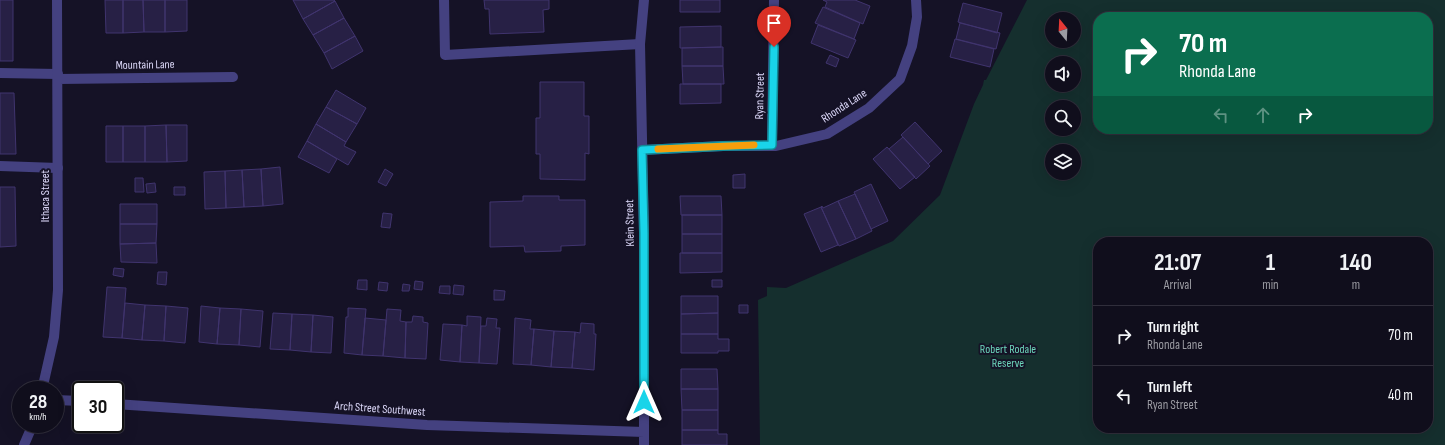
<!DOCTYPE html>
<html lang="en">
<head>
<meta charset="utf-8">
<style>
  body { margin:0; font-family:"Sofia Sans Condensed",sans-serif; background:#1e1c29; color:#f1f3f6; height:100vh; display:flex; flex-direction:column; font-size:15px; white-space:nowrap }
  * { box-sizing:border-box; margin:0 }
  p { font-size:13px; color:#9c9ca3 }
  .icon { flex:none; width:22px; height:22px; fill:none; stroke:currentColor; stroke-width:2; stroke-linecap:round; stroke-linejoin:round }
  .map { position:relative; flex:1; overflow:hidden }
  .drawer { position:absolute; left:1093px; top:237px; width:340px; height:196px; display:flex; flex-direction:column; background:#100e1c; border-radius:16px; box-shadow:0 4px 16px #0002,0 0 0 1px #302e3b }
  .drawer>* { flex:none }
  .hud { position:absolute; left:1093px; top:12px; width:340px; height:122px; border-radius:16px; box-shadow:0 4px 16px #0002,0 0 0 1px #302e3b; background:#0b6e4f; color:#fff; overflow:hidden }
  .needle { width:26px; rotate:342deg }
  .controls { position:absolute; left:1045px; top:12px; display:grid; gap:8px }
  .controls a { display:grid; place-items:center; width:36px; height:36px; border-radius:50%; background:#100e1c; box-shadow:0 4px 16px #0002,0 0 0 1px #302e3b; font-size:20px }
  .speed { position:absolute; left:12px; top:381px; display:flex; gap:8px; font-size:20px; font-weight:700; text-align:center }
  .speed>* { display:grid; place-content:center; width:52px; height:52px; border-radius:50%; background:#100e1c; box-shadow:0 4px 16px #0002,0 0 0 1px #302e3b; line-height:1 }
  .speed small { font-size:10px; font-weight:400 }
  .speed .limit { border:2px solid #111; border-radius:6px; background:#fff; color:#111 }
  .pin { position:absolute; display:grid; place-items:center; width:34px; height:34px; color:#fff; margin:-41px -17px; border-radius:50% 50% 50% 0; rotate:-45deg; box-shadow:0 0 4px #0007 }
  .pin .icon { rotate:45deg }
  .me { position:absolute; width:44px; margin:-22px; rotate:0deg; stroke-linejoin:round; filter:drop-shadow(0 0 3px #0008) }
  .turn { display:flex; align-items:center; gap:14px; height:84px; padding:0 20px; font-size:18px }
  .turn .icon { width:52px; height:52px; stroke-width:2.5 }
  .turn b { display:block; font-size:28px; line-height:34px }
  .lanes { display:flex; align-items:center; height:38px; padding:0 20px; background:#0003; justify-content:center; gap:20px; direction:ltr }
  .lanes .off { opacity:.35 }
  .eta { display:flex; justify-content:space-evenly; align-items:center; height:68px; text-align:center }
  .eta b { font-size:24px; font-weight:700; line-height:28px }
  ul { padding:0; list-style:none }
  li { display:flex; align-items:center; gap:12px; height:60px; padding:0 20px; border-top:1px solid #302e3b }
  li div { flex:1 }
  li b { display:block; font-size:15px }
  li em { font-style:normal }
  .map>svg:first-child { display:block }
  .green { fill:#152f2e; fill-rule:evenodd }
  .building { fill:#272045; stroke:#40346e }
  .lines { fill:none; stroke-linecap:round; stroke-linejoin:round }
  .service { stroke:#444180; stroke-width:10 }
  .minor { stroke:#444180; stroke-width:10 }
  .route-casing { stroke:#108a97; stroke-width:10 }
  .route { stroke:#19d4e9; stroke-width:7 }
  .slow { stroke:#f59e0b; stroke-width:7 }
  .labels { text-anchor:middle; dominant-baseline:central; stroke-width:4; stroke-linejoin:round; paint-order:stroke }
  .street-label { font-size:12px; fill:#dedafb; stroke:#151226 }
  .park-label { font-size:12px; fill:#6cd5bb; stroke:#151226 }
</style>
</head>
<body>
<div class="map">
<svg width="1445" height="445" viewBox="0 0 1445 445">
  <rect width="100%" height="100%" fill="#151226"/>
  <path class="green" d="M 1027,0 L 1445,0 L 1445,445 L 760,445 L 758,300 L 767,296 L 767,287 L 786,288 L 893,241 L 940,195 L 974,104 L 983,85 L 984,80 L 986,80 ZM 1098,17 L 1428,17 L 1428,129 L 1098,129 ZM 1052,19 L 1074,19 L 1074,41 L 1052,41 ZM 1052,63 L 1074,63 L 1074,85 L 1052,85 ZM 1052,107 L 1074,107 L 1074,129 L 1052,129 ZM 1052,151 L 1074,151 L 1074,173 L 1052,173 ZM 1098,242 L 1428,242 L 1428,428 L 1098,428 Z"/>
  <path class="building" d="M 0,0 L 13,0 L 13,61 L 0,61 Z
    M 105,0 L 123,0 L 123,33 L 106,33 Z
    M 123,0 L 143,0 L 144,32 L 123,33 Z
    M 143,0 L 165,0 L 165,32 L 144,32 Z
    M 165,0 L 187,0 L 187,31 L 165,32 Z
    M 293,0 L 334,0 L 335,1 L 303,19 Z
    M 484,0 L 549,0 L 549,9 L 543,10 L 544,32 L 490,34 L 489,9 L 485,9 Z
    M 680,0 L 720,0 L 720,12 L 680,12 Z
    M 823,0 L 855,0 L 870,6 L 863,24 L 825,7 L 827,2 Z
    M 335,1 L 344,18 L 313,35 L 303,19 Z
    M 963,3 L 1002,13 L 997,33 L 958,22 Z
    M 823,7 L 860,23 L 854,39 L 815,23 Z
    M 344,18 L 355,36 L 324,53 L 313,35 Z
    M 960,23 L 1000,33 L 996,49 L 956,39 Z
    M 818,25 L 856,40 L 848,58 L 811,43 Z
    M 721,26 L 721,47 L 680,48 L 680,27 Z
    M 355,36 L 363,51 L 332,69 L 324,53 Z
    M 955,39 L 994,49 L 990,67 L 950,57 Z
    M 723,47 L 723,66 L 682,66 L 682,48 Z
    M 830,55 L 839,59 L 836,67 L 826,63 Z
    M 682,66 L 723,66 L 724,84 L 683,84 Z
    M 540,82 L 584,82 L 584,116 L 589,116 L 589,154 L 585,153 L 585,180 L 540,179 L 540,154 L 536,154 L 536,118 L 540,118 Z
    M 680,84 L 721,84 L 721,103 L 680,104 Z
    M 336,90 L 366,108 L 357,124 L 326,107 Z
    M 0,93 L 14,93 L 16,154 L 0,154 Z
    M 326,107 L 357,124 L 346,142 L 316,124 Z
    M 915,122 L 942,151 L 928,164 L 901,135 Z
    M 316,124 L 346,142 L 344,146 L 356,152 L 348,165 L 307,141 Z
    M 166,125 L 187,125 L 187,161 L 167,162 Z
    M 166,125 L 167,162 L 145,162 L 145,126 Z
    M 106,126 L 123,126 L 123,162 L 106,162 Z
    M 123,126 L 145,126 L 145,162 L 123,162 Z
    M 903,137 L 930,166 L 916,179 L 889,149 Z
    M 307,141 L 337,159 L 329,173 L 298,157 Z
    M 887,147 L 915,177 L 900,189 L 873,159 Z
    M 280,167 L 283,204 L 263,206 L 261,169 Z
    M 261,169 L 263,206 L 244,207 L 242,170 Z
    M 385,169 L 393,174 L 386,186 L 378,182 Z
    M 242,170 L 244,207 L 226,208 L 225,171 Z
    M 225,171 L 226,208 L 205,209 L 204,172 Z
    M 745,174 L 745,188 L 733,188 L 733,175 Z
    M 135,178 L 143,178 L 144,192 L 135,192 Z
    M 155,183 L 156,192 L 147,193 L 146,184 Z
    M 871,184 L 888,221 L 871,229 L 854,192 Z
    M 0,187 L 15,187 L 16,246 L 0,247 Z
    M 174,187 L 185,187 L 185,195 L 174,195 Z
    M 855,194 L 872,231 L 856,239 L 838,201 Z
    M 523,196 L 559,196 L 559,200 L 585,200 L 585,245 L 561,246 L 561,251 L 525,252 L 524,246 L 490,247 L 490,202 L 523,201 Z
    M 680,196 L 721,196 L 722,215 L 681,215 Z
    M 838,201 L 856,239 L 839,246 L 821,207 L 822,206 L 823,208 Z
    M 120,204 L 157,204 L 157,224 L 120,224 Z
    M 821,207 L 838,245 L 821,252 L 804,214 Z
    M 383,213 L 392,214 L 390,228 L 381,227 Z
    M 682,215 L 722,215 L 722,234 L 682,234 Z
    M 120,224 L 157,224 L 156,243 L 120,244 Z
    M 682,234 L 722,234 L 722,253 L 682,253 Z
    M 156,243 L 157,263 L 121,262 L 120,244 Z
    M 680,253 L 722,253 L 722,272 L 680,273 Z
    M 114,268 L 124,269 L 123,277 L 113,275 Z
    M 158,272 L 167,272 L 166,285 L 157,284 Z
    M 358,280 L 367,280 L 367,290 L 357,289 Z
    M 712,280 L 722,280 L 722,287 L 712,287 Z
    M 415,281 L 423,282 L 422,290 L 414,289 Z
    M 379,282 L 388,283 L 387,291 L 378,290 Z
    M 403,284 L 410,285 L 409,291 L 402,291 Z
    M 454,285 L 464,286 L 463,295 L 453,294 Z
    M 440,286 L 450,286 L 450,294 L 439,293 Z
    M 107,287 L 126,288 L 122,338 L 103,337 Z
    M 494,290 L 505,291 L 504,300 L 494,300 Z
    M 681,296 L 718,296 L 718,313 L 681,314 Z
    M 125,303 L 145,305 L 142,340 L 122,338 Z
    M 145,305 L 166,306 L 164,341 L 142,340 Z
    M 739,305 L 748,305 L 748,313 L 739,313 Z
    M 166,306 L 188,308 L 185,343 L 164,341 Z
    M 201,306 L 220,308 L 217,344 L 199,342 Z
    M 220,308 L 241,309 L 239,345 L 217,344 Z
    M 348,308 L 366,309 L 362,355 L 344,353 L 346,317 L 348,317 Z
    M 241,309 L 263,311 L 260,347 L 239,345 Z
    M 387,309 L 401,310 L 400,321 L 406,322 L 405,358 L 383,356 Z
    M 273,313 L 292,314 L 290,350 L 270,349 Z
    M 718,313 L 718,334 L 681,334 L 681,314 Z
    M 292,314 L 313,315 L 311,352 L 290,350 Z
    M 313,315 L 333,317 L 331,353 L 311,352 Z
    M 413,316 L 423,317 L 423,322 L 428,323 L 426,359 L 405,358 L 406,322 L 412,322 Z
    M 467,316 L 481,317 L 479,363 L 460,362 L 462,325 L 467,326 Z
    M 365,318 L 386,320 L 383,356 L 362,355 Z
    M 487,318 L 497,319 L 496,328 L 500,328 L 497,364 L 479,363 L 481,326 L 486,326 Z
    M 515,318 L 531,320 L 530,329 L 534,329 L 531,365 L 513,364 Z
    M 581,323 L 594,324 L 594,334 L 596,334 L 594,370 L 572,368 L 575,332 L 580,333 Z
    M 443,324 L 462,325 L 460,362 L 440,360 Z
    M 534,329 L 554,331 L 551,367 L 531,365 Z
    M 554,331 L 575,332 L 572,368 L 551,367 Z
    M 681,334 L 718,334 L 718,339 L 729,339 L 729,351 L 718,351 L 718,353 L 681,353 Z
    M 681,369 L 717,369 L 718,389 L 681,389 Z
    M 681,389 L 718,389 L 718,410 L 682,410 Z
    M 682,410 L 718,410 L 718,430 L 682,430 Z
    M 682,430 L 718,430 L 718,434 L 727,434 L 727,445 L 682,445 Z"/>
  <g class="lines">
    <path class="service" d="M 444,0 L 445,55 L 640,44
      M 0,73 L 58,74
      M 772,145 L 774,0
      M 0,166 L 58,168"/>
    <path class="minor" d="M 58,79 L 233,77
      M 642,150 L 723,146 L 776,146 L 827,134 L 869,108 L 900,79 L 912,46 L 917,17 L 916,0
      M 42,390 L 54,337 L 58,290 L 57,0
      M 55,400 L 81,401
      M 115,404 L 427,425 L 644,432
      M 24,445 L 33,424
      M 644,445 L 644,233 L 640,44 L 644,0"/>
  </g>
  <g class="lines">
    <defs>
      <path id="route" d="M 644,402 L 644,233 L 642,150 L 723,146 L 772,145 L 774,47"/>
    </defs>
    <use href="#route" class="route-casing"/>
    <use href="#route" class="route"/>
    <path class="slow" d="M 658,149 L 754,145"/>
  </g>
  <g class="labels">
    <g class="street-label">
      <text transform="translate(145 65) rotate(-1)">Mountain Lane</text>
      <text transform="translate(760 96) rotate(-89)">Ryan Street</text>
      <text transform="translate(844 106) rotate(-33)">Rhonda Lane</text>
      <text transform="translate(45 196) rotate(-90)">Ithaca Street</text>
      <text transform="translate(630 223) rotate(-91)">Klein Street</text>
      <text transform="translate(380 409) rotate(4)">Arch Street Southwest</text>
    </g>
    <g class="park-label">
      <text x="1008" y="349">Robert Rodale<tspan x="1008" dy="14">Reserve</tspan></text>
    </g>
  </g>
</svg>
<div class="controls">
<a><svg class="needle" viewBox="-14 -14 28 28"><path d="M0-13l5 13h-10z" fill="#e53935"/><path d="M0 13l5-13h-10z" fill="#9c9ca3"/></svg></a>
<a><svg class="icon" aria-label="sound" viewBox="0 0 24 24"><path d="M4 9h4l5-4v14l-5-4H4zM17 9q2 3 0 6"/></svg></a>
<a><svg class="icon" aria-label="search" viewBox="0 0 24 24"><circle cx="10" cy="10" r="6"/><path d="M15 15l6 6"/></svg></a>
<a><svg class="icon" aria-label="layers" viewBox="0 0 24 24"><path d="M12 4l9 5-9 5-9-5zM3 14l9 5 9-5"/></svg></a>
</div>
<div class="speed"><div>28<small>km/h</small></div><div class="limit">30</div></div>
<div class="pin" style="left:774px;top:47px;background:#d93025"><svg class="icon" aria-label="arrive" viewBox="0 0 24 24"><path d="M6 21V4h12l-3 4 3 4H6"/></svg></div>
<svg class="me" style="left:644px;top:402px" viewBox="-20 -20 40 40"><path d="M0-17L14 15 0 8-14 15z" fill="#19d4e9" stroke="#fff" stroke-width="4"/></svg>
<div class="hud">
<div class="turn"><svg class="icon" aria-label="right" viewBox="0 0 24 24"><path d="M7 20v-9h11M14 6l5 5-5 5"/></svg><div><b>70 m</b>Rhonda Lane</div></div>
<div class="lanes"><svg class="icon off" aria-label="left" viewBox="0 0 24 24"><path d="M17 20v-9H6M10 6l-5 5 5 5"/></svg><svg class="icon off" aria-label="ahead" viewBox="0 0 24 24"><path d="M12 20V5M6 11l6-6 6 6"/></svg><svg class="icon" aria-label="right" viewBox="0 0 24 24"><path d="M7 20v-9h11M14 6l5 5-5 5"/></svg></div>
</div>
<section class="drawer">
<div class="eta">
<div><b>21:07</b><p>Arrival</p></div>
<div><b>1</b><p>min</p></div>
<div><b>140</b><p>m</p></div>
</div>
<ul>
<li><svg class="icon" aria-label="right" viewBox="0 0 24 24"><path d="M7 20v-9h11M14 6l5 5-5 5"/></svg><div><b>Turn right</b><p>Rhonda Lane</p></div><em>70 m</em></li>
<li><svg class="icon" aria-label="left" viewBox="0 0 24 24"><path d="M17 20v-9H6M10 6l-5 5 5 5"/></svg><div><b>Turn left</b><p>Ryan Street</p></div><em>40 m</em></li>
</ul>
</section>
</div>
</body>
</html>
